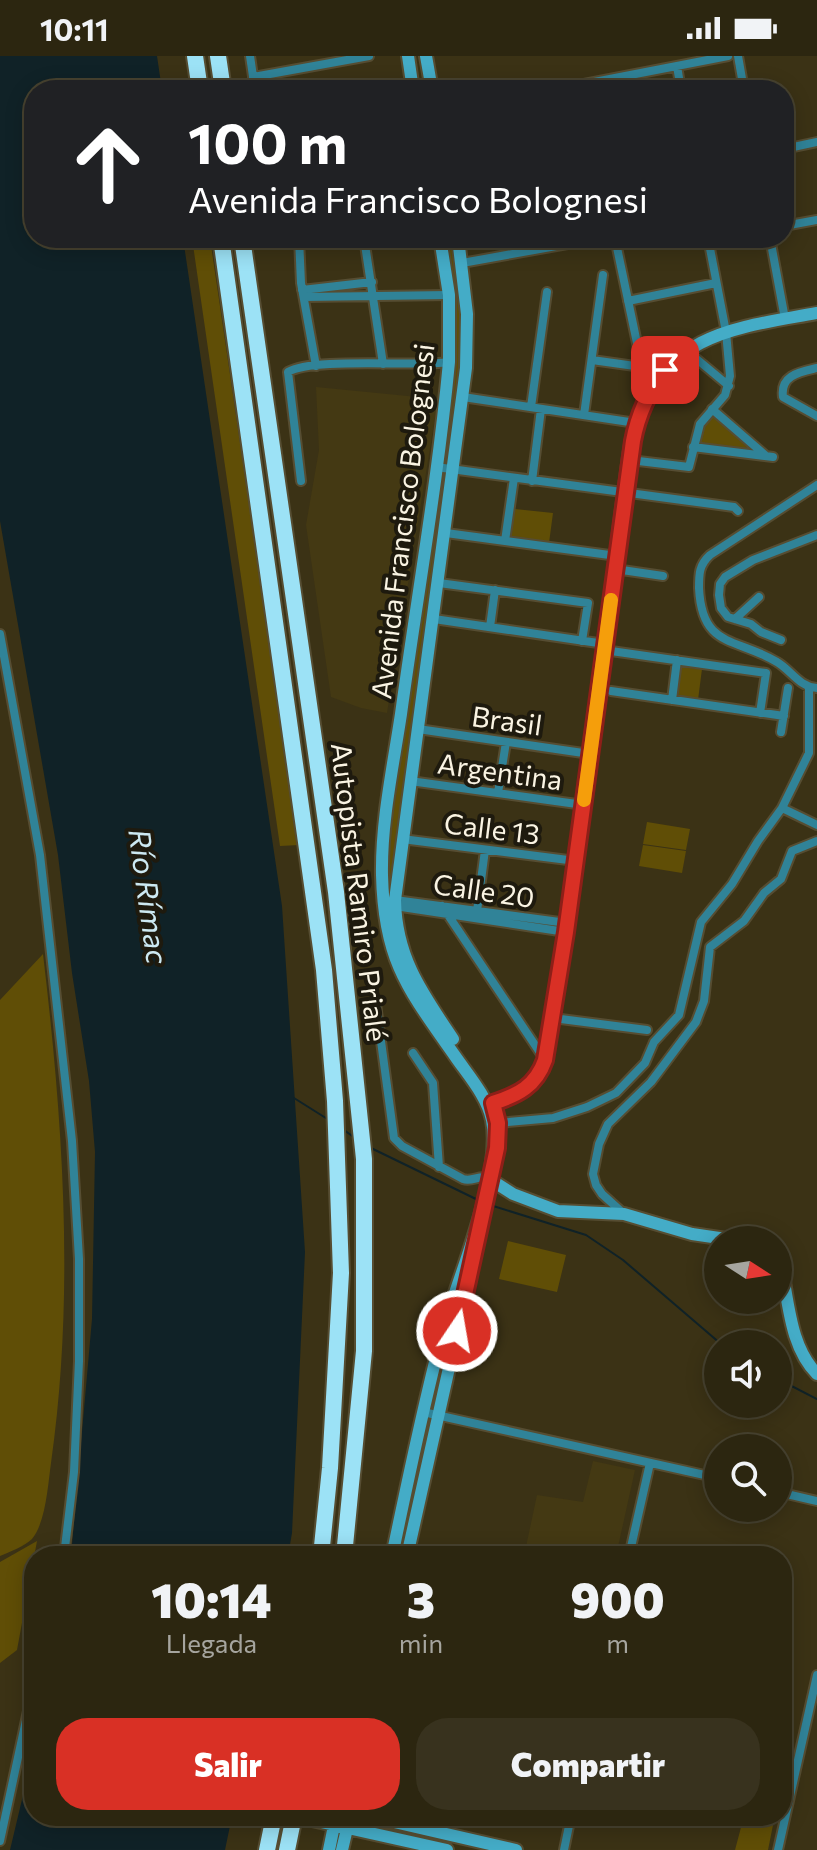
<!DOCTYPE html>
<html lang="es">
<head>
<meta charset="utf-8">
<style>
  body { margin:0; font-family:Commissioner,sans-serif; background:#38321e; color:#f1f3f6; height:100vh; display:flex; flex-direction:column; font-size:30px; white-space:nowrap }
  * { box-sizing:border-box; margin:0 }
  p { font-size:26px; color:#a6a59f }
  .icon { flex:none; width:44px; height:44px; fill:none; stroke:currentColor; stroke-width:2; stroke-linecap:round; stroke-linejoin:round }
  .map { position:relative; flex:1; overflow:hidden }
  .sheet { position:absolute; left:24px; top:1490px; width:768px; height:280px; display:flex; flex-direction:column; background:#2c2610; border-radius:32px; box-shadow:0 4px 20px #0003,0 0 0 2px #484330 }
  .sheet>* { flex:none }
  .top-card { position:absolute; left:24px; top:24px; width:770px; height:168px; border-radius:32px; box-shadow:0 4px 20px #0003,0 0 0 2px #484330; background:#202124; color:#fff; overflow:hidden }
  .needle { width:52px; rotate:102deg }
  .fabs { position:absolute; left:704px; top:1170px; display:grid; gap:16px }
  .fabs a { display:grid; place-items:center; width:88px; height:88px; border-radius:50%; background:#2c2610; box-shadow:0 4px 20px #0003,0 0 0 2px #484330; font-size:40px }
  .pin { position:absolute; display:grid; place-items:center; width:68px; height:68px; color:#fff; margin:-34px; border-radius:16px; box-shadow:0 4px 12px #0006 }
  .me { position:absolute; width:88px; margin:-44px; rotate:12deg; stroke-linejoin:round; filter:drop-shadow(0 0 6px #0008) }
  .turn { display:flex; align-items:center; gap:28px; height:168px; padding:0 32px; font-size:36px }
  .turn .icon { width:104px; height:104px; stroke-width:2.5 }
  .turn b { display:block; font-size:56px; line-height:68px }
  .eta { display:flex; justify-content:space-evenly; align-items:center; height:136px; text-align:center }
  .eta b { font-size:48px; font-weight:800; line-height:56px }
  .primary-button { display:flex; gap:16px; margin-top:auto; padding:16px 32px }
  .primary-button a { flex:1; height:92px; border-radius:32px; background:#d93025; color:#fff; font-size:32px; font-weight:800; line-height:92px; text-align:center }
  .primary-button a+a { background:#38321e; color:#f1f3f6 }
  .status { display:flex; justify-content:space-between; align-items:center; height:56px; padding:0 40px; background:#2c2610; direction:ltr }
  .status svg { height:22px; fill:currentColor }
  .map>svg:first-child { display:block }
  .built { fill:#443913 }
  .green { fill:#604e06 }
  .water { fill:#102227 }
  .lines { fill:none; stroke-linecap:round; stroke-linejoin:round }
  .stream { stroke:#102227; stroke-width:2 }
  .street-casing { stroke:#564d32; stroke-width:12 }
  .secondary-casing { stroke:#564d32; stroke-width:16 }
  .highway-casing { stroke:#564d32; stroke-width:20 }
  .street { stroke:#308398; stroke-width:8 }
  .secondary { stroke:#44acc7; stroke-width:12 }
  .highway { stroke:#9ce2f6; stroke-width:16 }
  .route-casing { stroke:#8d1f18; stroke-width:20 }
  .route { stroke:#d93025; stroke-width:14 }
  .slow { stroke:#f59e0b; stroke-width:14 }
  .labels { text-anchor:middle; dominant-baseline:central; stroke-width:8; stroke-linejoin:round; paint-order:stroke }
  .street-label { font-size:28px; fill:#faf4e3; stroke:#1e1a0e }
  .water-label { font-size:30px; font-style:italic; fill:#cde9f2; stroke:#1e1a0e }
</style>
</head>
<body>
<div class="status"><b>10:11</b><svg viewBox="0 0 49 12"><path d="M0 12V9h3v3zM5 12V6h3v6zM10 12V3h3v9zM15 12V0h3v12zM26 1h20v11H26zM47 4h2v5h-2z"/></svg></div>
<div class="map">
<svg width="817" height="1794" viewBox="0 0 817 1794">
  <rect width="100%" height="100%" fill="#3b3215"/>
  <path class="built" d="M 316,331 L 438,343 L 387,657 L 361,652 L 331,641 L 306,469 L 319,394 Z
    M 593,1405 L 635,1414 L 616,1500 L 524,1500 L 537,1439 L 583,1446 Z"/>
  <path class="green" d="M 192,182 L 210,182 L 299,789 L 280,790 Z
    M 444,182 L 455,182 L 460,216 L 463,305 L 449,407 L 443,406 Z
    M 713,358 L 755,394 L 698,388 L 704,369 Z
    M 439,420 L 446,420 L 391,883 L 386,783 Z
    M 515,453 L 553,457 L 549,487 L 510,483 Z
    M 680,611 L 702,613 L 698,644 L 676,641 Z
    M 647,766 L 690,773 L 686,794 L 643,788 Z
    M 643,789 L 686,795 L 682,817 L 639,810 Z
    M 43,898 C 63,1066 75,1238 51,1407 C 48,1428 46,1466 32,1483 C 25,1490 9,1496 0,1500 L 0,944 Z
    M 508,1185 L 566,1199 L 557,1236 L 499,1223 Z
    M 37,1485 L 17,1594 L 0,1607 L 0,1506 Z
    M 744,1760 L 754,1764 L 756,1760 L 766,1760 L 767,1763 L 774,1764 L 768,1794 L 735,1794 Z"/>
  <path class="water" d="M 0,0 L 157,0 L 162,34 L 34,34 L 34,182 L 183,182 L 282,850 L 305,1196 L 292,1477 L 288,1500 L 71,1500 L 92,1263 L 95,1096 L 89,1025 L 72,917 L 58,799 L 0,465 Z
    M 34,1693 L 34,1760 L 232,1760 L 225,1794 L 10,1794 Z"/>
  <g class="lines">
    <path class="stream" d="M 294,1042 L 329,1064
      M 344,1074 L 355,1082
      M 371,1092 L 480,1145
      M 490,1149 L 586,1179 L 623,1204 L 721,1288
      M 778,1323 L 817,1343"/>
    <defs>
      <path id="street" d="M 250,0 L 255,34
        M 738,0 L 744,34
        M 677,10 L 681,34
        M 253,21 L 369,0
        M 553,34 L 728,0
        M 784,93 L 817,86
        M 784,170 L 817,164
        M 299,182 L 301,227 L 316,310
        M 364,182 L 383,308
        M 615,182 L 642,311 L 651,332
        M 770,182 L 785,263
        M 616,187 L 642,182
        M 462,207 L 601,182
        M 302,234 L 372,226
        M 304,241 L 449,239
        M 628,245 L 716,227
        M 687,295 L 729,330
        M 592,304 L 642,311
        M 817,312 C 800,316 780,319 783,341 L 817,360
        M 463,341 L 636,367
        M 531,351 L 547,236
        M 712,353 L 765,399
        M 584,359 L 603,219
        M 693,391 L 773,401
        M 630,404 L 689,411 L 700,368 L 725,339 L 730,320 L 726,276 L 708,182
        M 436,411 L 734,451 L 738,455
        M 301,425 L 288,316 C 313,301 414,311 449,306
        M 532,425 L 541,353
        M 817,429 L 710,499 C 699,509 699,518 699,532 C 702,593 736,581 777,606 C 791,614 799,631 817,632
        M 446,477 L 617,500
        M 505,485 L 514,422
        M 615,513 L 663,520
        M 439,527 L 588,547 L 582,585
        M 434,563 L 605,588
        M 735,563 L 759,541
        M 490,571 L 495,534
        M 0,578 L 40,799 L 72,1085 L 79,1203 L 79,1305 L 74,1416 L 64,1500
        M 781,584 L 761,576 L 751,568 L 728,561 L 721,552 L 719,539 L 720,528 L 725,521 L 753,504 L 817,479
        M 604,594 L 766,617 L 760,657
        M 611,635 L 784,660
        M 672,644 L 677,604
        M 418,673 L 590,698
        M 781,676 L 788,632
        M 410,725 L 584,749
        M 498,737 L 506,686
        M 782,752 L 817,769
        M 402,783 L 576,805
        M 395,844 L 567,867
        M 395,850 L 566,876
        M 442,850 L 545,1004
        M 477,855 L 485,794
        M 376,948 L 394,1082 L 402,1090 L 463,1123 C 472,1126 479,1119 488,1122
        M 553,962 L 647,974
        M 413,997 L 433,1027 L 439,1111
        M 498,1067 L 553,1062 L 587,1051 L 616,1037 L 645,1007 L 654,986 L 679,959 L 701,866 L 732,828 L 758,785 L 782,752 L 809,697 L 809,631
        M 623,1157 L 602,1138 L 596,1129 L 593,1118 L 599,1088 L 608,1068 L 651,1026 L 696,966 L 704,945 L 710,891 L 744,865 L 764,837 L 781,823 L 792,795 L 817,785
        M 423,1356 L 718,1422
        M 778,1436 L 817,1445
        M 629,1500 L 650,1407
        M 0,1785 L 34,1627
        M 564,1794 L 571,1760
        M 778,1794 L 817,1619"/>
      <path id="secondary" d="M 408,0 L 413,34
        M 426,0 L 432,34
        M 453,983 C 422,937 396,901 395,844 L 466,312 L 467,258 L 458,182
        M 493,1047 C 518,1039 536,1031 545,1004 L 584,749 L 624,437 C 628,414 629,386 637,364 C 669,276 736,272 817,257
        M 488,1122 L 513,1138 L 558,1155 L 624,1158 L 692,1178 L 733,1184
        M 778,1208 L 782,1215 C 789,1250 791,1292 817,1318
        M 392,1500 C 408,1425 423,1349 443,1275 C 458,1220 503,1119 492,1064 C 487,1040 468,1019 455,1000 C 408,933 384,905 382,819 C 381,766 393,711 401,658 C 417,541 438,424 449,306 L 449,239 L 440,182
        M 407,1500 L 470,1218
        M 294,1760 L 447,1794
        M 368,1760 L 516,1794
        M 329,1794 L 336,1760
        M 342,1794 L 350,1760"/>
      <path id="highway" d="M 195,0 L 200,34
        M 218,0 L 223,34
        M 221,182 L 324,914 L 335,1045 L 341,1217 L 330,1412 L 321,1500
        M 242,182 L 336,836 L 364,1103 L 364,1295 L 344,1500
        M 267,1794 L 274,1760
        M 287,1794 L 294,1760"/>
    </defs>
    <use href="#street" class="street-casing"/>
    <use href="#secondary" class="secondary-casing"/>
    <use href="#highway" class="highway-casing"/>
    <use href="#street" class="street"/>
    <use href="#secondary" class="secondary"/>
    <use href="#highway" class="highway"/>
  </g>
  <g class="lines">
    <defs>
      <path id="route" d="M 457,1275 L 497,1092 L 498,1067 L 493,1047 C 518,1039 536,1030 545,1004 L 566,876 L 633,385 C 638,358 648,336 665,314"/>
    </defs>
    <use href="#route" class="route-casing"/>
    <use href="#route" class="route"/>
    <path class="slow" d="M 584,744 L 611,544"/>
  </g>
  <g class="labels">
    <g class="street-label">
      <text transform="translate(402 465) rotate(-83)">Avenida Francisco Bolognesi</text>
      <text transform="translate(507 664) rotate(8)">Brasil</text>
      <text transform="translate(500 715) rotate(8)">Argentina</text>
      <text transform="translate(492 772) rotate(7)">Calle 13</text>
      <text transform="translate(484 834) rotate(8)">Calle 20</text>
      <text transform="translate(360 836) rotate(83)">Autopista Ramiro Prialé</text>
    </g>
    <g class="water-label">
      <text transform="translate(150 840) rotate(82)">Río Rímac</text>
    </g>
  </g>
</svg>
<div class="fabs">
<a><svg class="needle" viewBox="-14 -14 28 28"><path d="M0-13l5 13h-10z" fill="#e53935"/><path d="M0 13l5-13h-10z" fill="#a6a59f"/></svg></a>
<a><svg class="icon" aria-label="sound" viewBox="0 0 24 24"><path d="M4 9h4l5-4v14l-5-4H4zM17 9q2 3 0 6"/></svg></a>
<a><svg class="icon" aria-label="search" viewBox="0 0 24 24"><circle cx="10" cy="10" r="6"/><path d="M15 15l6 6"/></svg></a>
</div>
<div class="pin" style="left:665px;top:314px;background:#d93025"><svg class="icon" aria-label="arrive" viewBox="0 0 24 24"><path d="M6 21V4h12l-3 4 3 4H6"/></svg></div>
<svg class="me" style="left:457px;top:1275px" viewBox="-20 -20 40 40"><circle r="17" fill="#d93025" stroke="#fff" stroke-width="3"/><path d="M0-11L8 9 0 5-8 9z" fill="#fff"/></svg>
<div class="top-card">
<div class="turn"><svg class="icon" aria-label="ahead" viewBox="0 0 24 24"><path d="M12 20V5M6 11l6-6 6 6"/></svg><div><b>100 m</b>Avenida Francisco Bolognesi</div></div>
</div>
<section class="sheet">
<div class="eta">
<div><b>10:14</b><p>Llegada</p></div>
<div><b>3</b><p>min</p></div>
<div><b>900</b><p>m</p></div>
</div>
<div class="primary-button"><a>Salir</a><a>Compartir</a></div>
</section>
</div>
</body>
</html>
